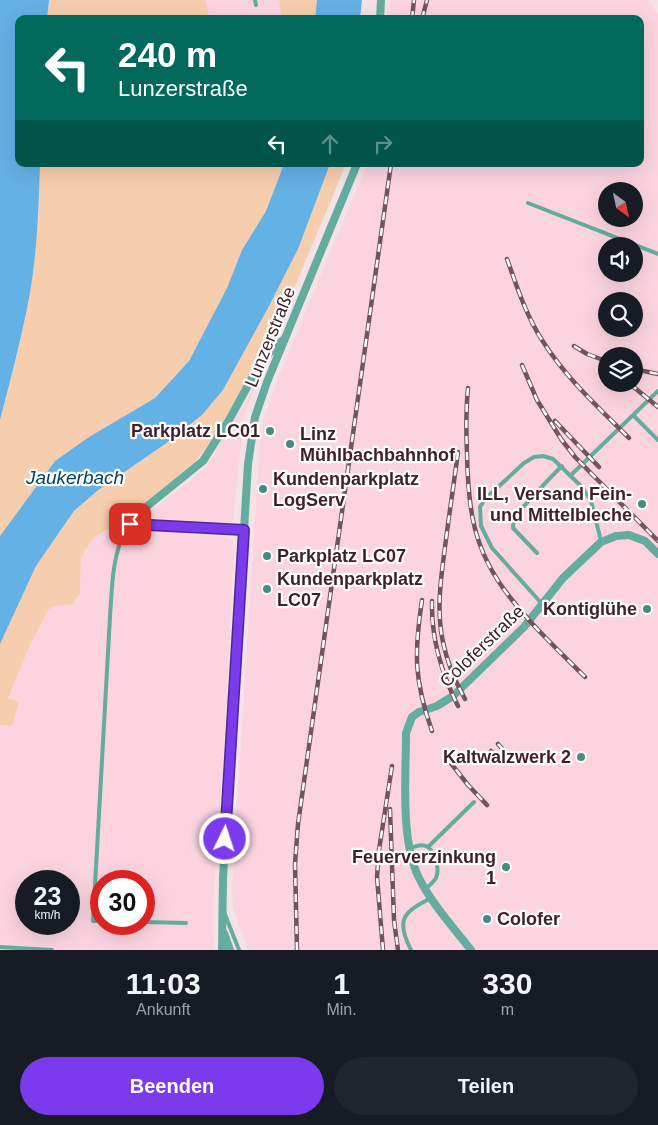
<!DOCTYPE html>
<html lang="de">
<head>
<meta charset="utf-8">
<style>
  body { margin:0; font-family:Helvetica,sans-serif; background:#20242c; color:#f1f3f6; height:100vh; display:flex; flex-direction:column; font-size:19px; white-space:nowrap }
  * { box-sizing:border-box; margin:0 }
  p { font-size:16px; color:#9ea1a6 }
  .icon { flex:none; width:28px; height:28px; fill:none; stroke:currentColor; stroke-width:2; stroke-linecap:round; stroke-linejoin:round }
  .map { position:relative; height:950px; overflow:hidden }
  .side { display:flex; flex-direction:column; background:#171b24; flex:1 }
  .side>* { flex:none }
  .guide { position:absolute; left:15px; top:15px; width:629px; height:152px; border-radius:10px; box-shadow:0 5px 20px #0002; background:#00695c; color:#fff; overflow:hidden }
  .needle { width:32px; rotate:147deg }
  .fabs { position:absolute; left:598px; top:182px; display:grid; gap:10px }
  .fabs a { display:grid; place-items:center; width:45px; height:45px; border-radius:50%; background:#171b24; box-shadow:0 5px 20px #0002; font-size:25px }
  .speed { position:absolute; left:15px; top:870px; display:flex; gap:10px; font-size:25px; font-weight:700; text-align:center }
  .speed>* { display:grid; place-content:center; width:65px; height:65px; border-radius:50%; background:#171b24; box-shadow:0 5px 20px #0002; line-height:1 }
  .speed small { font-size:12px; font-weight:400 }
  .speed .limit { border:8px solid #d22; background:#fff; color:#111 }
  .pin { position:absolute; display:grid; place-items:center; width:42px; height:42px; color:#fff; margin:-21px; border-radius:10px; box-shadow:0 2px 8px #0006 }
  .me { position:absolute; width:55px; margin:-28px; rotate:4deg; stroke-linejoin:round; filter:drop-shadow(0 0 4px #0008) }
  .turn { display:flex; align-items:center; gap:18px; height:105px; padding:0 20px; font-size:22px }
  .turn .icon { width:65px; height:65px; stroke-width:2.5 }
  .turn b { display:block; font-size:35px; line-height:42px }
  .lanes { display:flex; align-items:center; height:48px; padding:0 20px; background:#0003; justify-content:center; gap:25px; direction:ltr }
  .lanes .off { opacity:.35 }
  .eta { display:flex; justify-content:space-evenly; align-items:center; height:85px; text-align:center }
  .eta b { font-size:30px; font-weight:800; line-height:35px }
  .cta { display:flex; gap:10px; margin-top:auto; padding:10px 20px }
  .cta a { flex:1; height:58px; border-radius:30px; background:#7c3aed; color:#fff; font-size:20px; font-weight:800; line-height:58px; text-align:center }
  .cta a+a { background:#20242c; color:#f1f3f6 }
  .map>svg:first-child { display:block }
  .built { fill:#fbd4df; fill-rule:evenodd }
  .green { fill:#f7cead }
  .water { fill:#64b1e6 }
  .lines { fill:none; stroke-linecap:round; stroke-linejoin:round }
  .lane { stroke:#64ac9e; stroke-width:4 }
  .street { stroke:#64ac9e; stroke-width:8 }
  .rail-casing { stroke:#71545e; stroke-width:4.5 }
  .rail { stroke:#fff; stroke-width:2.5; stroke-dasharray:8; stroke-linecap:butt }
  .route-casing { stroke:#51269a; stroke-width:12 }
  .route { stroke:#7c3aed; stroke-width:9 }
  .poi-dot { fill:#478b7f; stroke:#fff; stroke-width:2 }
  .labels { text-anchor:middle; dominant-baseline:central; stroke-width:4.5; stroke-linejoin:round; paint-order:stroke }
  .street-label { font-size:18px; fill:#41202b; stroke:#fff }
  .poi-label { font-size:18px; font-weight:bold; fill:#41202b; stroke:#fff; text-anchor:end }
  .water-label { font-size:19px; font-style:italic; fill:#014265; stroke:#fff }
</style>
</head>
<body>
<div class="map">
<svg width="658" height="950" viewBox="0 0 658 950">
  <rect width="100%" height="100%" fill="#f4e2e7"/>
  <path class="built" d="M 205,0 L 279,0 L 282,19 L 210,19 Z
    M 390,0 L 648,0 L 658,14 L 658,950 L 248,950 L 233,907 L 232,890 L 260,439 L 264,418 L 279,376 L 367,164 L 640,164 L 640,19 L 390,19 ZM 606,191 L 634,191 L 634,219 L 606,219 ZM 606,246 L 634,246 L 634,274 L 606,274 ZM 606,301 L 634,301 L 634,329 L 606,329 ZM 606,356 L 634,356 L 634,384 L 606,384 Z
    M 259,377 L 244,415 L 233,521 L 228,523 L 158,520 L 154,514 L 155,508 L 192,479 L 207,466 L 247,400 Z
    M 151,529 L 188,530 L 188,534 L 225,536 L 234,542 L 226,719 L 215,874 L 213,912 L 214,950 L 0,950 L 0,725 L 12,726 L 8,698 L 31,643 L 49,609 L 57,606 L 73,604 L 80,595 L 81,557 L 94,537 L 106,530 L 129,532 ZM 26,881 L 69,881 L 69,924 L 26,924 ZM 101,881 L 144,881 L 144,924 L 101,924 Z"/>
  <path class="green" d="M 49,0 L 205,0 L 210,19 L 47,19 Z
    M 279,0 L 317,0 L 315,19 L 282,19 Z
    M 40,164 L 284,164 L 266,211 L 242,250 L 227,288 L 189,361 L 155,398 L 89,437 L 55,461 L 0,536 L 0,420 L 17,355 L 30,292 L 39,213 Z
    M 330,164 L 346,164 L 280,322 L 270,335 L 251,366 L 254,368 L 213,438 L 196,461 L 148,500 L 117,530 L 106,530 L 94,537 L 81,557 L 80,594 L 73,604 L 57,606 L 49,609 L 31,643 L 8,698 L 19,702 L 12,726 L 0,725 L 0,644 L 36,566 L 74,511 L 97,491 L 165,444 L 202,415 L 223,390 L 268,308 L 298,249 Z"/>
  <path class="water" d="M 0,0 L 49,0 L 47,19 L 19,19 L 19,164 L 40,164 C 39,207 37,251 30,293 C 22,336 11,378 0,420 Z
    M 317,0 L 362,0 L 360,19 L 315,19 Z
    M 284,164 L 330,164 L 298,249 L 268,308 L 223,390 L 202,415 L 165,444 L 97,491 L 74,511 L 36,566 L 0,644 L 0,536 L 55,461 L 89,437 L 155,398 L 189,361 L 227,288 L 242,250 L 266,211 Z"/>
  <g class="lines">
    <path class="lane" d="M 255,0 L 256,5
      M 528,203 L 658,254
      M 633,415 L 658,440
      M 571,475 L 658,391
      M 537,553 L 513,528 L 514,516 C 531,500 545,482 562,466
      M 543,605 L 492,548 L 481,526 L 480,507 L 485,499 L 524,463 L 534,457 L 543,456 L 553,459 L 582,487 L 591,501 L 601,541
      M 428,847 L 474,802
      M 411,848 C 415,846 421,844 426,846 C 435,850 440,869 436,878 C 433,883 429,886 425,889
      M 224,912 L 239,950
      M 101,921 L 93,921 L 110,617 C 112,588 112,557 125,531
      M 144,922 L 186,923
      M 0,947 L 52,950
      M 411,950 C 395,919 404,912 431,898"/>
    <path class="street" d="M 380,19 L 381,0
      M 130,524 L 244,530
      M 125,531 L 146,507 L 203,461 L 229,420 L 262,360 L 283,340
      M 224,933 L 230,950
      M 222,950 L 223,878 L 248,464 L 255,417 L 267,382 L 357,164
      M 471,950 C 453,927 432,904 419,878 C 400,841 406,774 406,733 L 412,717 L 419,712 L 437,706 L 453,696 L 524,627 L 563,578 L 601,542 L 616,536 L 629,535 L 645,541 L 658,554"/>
    <defs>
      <path id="rail" d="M 412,19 L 414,0
        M 422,19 L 427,0
        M 507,259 C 517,287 526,315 542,340 C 565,377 598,407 629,438
        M 574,346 L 587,354 L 606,361
        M 522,365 L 537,400 L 561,439 L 575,457 L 658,541
        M 634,369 L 658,374
        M 630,384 L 658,407
        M 468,388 C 466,409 466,431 467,453 C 468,509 473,550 509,596 C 531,625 559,651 585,677
        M 555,421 L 599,467
        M 458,452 C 454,483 449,515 445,547 C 441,578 436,610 443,642 C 447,662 455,681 465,699
        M 422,600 C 414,653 414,680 432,731
        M 432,601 C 431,639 441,672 458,706
        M 498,744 L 507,754
        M 491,751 L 500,760
        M 446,757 L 468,785 L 487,805
        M 390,809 L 394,920 L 398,950
        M 297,950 L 295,864 L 298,824 L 391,164
        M 383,950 L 377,877 L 379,850 L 392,766"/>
    </defs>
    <use href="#rail" class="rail-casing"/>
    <use href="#rail" class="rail"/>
  </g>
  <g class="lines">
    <defs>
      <path id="route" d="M 130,524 L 244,530 L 225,839"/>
    </defs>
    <use href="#route" class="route-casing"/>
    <use href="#route" class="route"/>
  </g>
  <g class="poi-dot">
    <circle cx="270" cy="431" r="5"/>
    <circle cx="290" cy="444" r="5"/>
    <circle cx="263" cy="489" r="5"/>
    <circle cx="642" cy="504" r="5"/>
    <circle cx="267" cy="556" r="5"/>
    <circle cx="267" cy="589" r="5"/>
    <circle cx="647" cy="609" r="5"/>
    <circle cx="581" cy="757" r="5"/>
    <circle cx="506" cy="867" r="5"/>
    <circle cx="487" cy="919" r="5"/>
  </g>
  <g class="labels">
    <g class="street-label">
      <text transform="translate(270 337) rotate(-68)">Lunzerstraße</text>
      <text transform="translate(482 646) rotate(-44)">Coloferstraße</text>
    </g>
    <g class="poi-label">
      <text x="260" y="431">Parkplatz LC01</text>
      <text x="300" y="434" text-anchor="start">Linz<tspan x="300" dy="21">Mühlbachbahnhof</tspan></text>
      <text x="273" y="479" text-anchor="start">Kundenparkplatz<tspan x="273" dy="21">LogServ</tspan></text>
      <text x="632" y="494">ILL, Versand Fein-<tspan x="632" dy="21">und Mittelbleche</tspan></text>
      <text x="277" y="556" text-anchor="start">Parkplatz LC07</text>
      <text x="277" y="579" text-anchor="start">Kundenparkplatz<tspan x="277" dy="21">LC07</tspan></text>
      <text x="637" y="609">Kontiglühe</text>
      <text x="571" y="757">Kaltwalzwerk 2</text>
      <text x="496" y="857">Feuerverzinkung<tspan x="496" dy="21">1</tspan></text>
      <text x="497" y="919" text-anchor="start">Colofer</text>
    </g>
    <g class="water-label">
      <text x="75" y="477">Jaukerbach</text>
    </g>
  </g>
</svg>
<div class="fabs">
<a><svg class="needle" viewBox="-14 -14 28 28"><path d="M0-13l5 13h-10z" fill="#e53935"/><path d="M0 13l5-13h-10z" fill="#9ea1a6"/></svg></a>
<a><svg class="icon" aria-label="sound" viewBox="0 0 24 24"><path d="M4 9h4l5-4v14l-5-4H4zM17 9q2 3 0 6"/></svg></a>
<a><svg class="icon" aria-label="search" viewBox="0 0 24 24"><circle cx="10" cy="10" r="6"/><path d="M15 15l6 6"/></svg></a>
<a><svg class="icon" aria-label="layers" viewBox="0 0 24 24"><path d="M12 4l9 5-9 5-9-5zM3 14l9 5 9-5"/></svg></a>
</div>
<div class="speed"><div>23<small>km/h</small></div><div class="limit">30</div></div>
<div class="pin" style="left:130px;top:524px;background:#d93025"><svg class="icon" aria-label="arrive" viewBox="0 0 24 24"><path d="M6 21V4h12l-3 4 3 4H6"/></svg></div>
<svg class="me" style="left:225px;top:839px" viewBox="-20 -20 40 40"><circle r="17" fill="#7c3aed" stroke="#fff" stroke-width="3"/><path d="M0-11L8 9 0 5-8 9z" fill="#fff"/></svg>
<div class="guide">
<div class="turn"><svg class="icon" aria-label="left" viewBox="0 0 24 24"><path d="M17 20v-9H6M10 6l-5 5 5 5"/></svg><div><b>240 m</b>Lunzerstraße</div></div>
<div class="lanes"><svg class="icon" aria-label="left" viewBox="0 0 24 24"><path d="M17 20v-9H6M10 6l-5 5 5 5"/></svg><svg class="icon off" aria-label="ahead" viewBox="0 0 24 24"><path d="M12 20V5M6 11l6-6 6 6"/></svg><svg class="icon off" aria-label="right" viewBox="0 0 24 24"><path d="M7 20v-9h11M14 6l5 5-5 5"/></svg></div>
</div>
</div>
<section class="side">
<div class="eta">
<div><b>11:03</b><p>Ankunft</p></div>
<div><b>1</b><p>Min.</p></div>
<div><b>330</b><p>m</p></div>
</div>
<div class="cta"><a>Beenden</a><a>Teilen</a></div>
</section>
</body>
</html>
